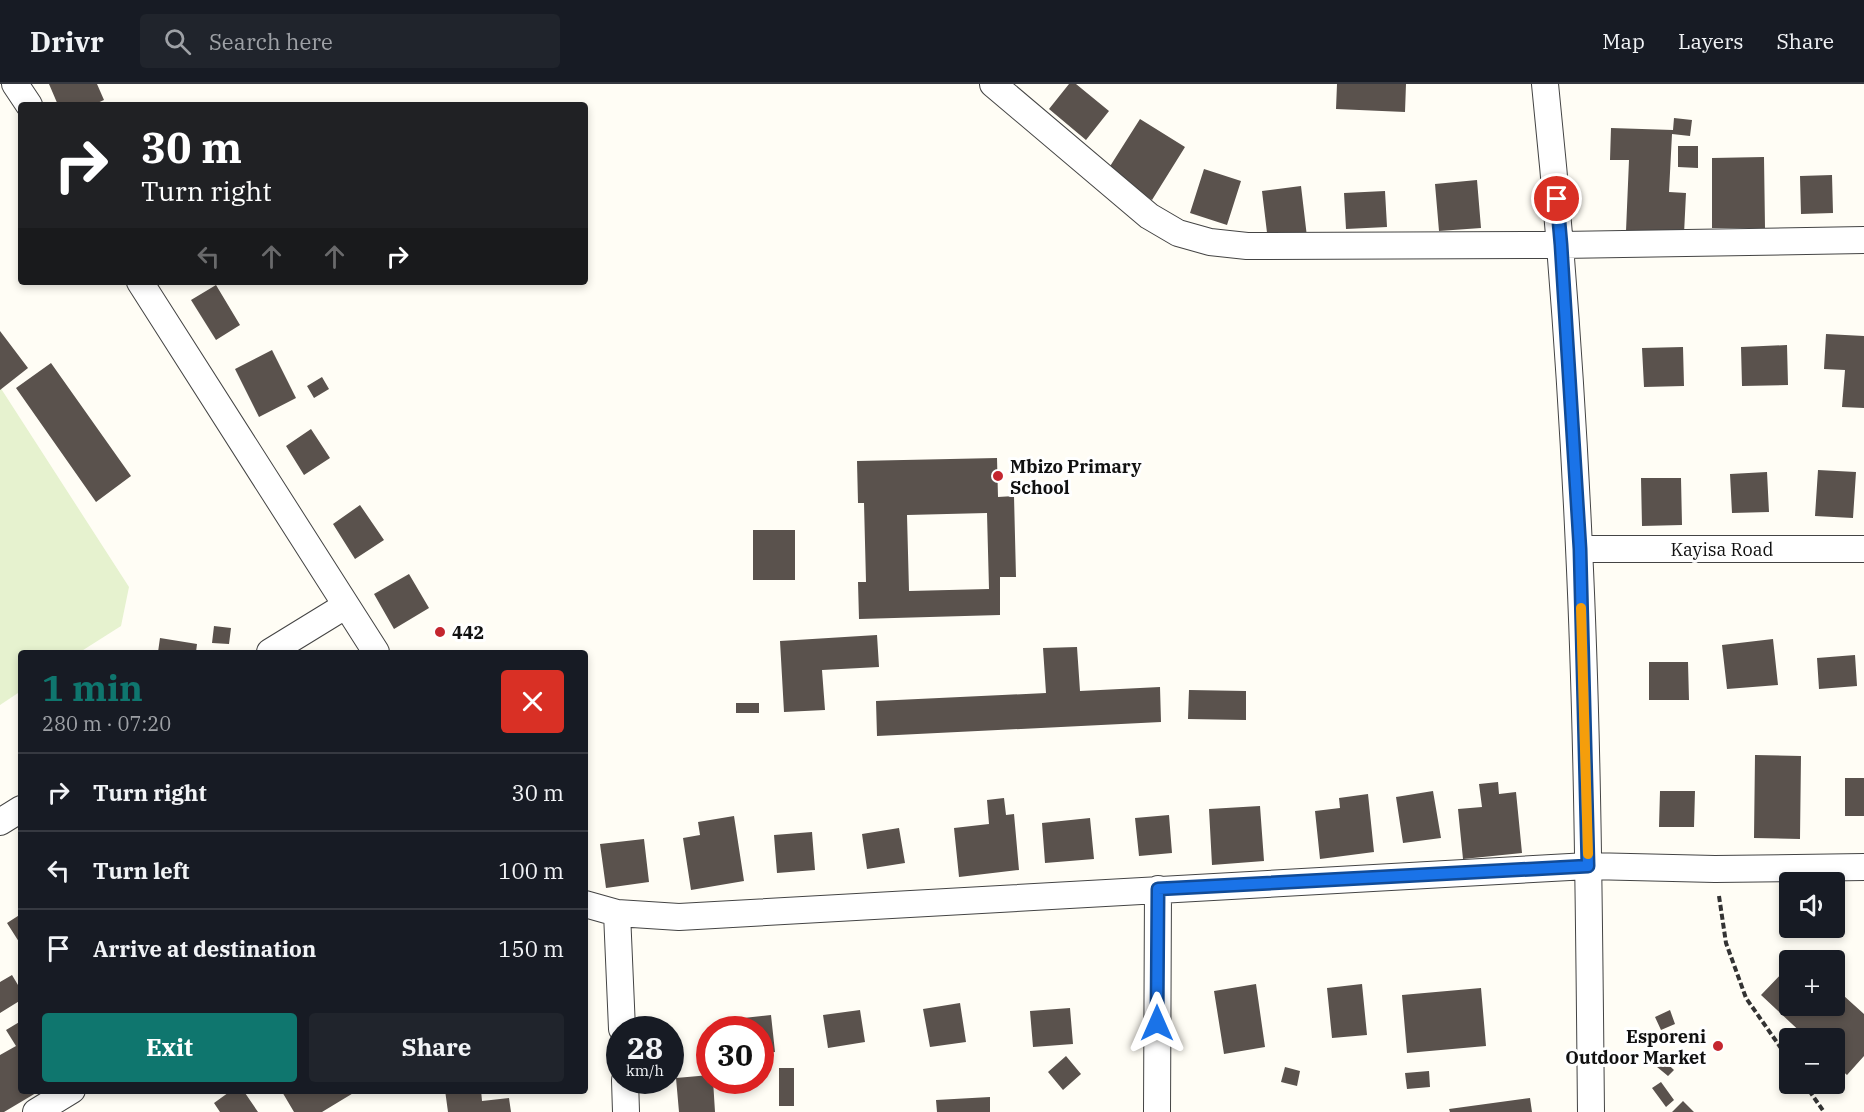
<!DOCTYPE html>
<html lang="en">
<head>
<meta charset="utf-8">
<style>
  body { margin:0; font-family:"IBM Plex Serif",serif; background:#20242c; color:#f1f3f6; height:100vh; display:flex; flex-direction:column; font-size:22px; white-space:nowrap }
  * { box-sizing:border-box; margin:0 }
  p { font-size:20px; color:#9ea1a6 }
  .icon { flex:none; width:33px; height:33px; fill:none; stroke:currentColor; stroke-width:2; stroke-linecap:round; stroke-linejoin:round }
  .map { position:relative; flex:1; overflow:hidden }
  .drawer { position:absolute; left:18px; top:566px; width:570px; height:444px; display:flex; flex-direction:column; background:#171b24; border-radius:6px; box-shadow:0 3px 9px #0003 }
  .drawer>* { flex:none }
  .banner { position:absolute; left:18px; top:18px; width:570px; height:183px; border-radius:6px; box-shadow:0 3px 9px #0003; background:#202124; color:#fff; overflow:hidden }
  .controls { position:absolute; left:1779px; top:788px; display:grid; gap:12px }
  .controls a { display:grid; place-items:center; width:66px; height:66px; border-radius:6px; background:#171b24; box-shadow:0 3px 9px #0003; font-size:30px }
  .speed { position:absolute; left:606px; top:932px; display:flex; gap:12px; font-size:30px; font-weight:700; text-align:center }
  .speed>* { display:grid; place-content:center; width:78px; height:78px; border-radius:50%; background:#171b24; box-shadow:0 3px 9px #0003; line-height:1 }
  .speed small { font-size:15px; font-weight:400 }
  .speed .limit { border:9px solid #d22; background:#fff; color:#111 }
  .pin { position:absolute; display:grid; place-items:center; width:51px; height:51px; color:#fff; margin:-26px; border:3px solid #fff; border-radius:50%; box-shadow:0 2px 6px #0007 }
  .me { position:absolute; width:66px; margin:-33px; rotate:0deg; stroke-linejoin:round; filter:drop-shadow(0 0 4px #0008) }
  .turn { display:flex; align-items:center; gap:21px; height:126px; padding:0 24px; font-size:27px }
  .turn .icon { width:78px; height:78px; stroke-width:2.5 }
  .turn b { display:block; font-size:42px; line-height:51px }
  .lanes { display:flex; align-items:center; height:57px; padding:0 24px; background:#0003; justify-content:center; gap:30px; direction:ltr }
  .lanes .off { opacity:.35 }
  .round { display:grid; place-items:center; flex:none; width:63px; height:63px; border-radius:6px; background:#20242c }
  .head { display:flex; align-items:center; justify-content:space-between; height:102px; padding:0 24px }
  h1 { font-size:36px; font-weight:700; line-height:45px; color:#0f766e }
  .cta { display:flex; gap:12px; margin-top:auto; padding:12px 24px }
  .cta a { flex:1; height:69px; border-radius:6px; background:#0f766e; color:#fff; font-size:24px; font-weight:700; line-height:69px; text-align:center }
  .cta a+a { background:#20242c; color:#f1f3f6 }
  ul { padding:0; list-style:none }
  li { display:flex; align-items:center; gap:18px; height:78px; padding:0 24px; border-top:2px solid #363941 }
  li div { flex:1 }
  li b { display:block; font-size:22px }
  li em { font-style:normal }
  header { display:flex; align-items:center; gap:36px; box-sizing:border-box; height:84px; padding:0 30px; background:#171b24; border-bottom:2px solid #363941 }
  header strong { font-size:28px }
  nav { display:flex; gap:33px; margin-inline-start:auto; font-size:21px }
  .search { width:420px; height:54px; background:#20242c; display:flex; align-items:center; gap:15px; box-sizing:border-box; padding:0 21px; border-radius:6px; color:#9ea1a6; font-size:22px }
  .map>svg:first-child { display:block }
  .pitch { fill:#e6f2cf }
  .building { fill:#5a524d; fill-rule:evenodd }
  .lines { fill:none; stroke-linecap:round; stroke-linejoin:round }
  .street-casing { stroke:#444; stroke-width:28 }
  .path { stroke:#333; stroke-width:4; stroke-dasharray:6 3; stroke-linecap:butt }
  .street { stroke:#fff; stroke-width:26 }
  .route-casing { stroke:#114b97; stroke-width:15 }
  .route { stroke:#1a73e8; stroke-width:10 }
  .slow { stroke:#f59e0b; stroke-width:10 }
  .poi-dot { fill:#c4262e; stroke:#fff; stroke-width:2 }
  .labels { text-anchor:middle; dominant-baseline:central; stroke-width:6; stroke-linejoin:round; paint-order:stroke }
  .poi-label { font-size:18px; font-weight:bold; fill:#111; stroke:#fff; text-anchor:start }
  .street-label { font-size:18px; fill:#111; stroke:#fff }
</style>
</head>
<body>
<header>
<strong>Drivr</strong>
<div class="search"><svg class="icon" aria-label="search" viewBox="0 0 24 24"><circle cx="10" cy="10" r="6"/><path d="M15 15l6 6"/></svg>Search here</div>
<nav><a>Map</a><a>Layers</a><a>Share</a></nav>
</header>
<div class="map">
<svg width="1864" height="1028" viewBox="0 0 1864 1028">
  <rect width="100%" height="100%" fill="#fffdf5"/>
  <path class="pitch" d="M 0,303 L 129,503 L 121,542 L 80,568 L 21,568 L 21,607 L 0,621 Z"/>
  <path class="building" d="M 49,0 L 97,0 L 104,16 L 93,21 L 58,21 Z
    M 1069,0 L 1076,0 L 1109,27 L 1086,56 L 1049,25 Z
    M 1337,0 L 1406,0 L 1405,28 L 1336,25 Z
    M 1674,34 L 1692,36 L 1690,52 L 1672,50 L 1669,108 L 1686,109 L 1684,150 L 1626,147 L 1629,76 L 1610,76 L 1611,44 L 1673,46 Z
    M 1140,35 L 1185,63 L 1152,116 L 1107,87 Z
    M 1678,62 L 1698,62 L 1698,84 L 1678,83 Z
    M 1764,73 L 1765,144 L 1712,144 L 1712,74 Z
    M 1204,85 L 1241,97 L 1227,141 L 1190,129 Z
    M 1832,91 L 1833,129 L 1801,130 L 1800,92 Z
    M 1477,96 L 1481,144 L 1439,147 L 1435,100 Z
    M 1301,102 L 1307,153 L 1268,157 L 1262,107 Z
    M 1385,107 L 1387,143 L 1346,145 L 1344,109 Z
    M 216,201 L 240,241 L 216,256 L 191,216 Z
    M 0,247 L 28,284 L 0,306 Z
    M 1826,250 L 1864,252 L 1864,324 L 1842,323 L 1845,286 L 1824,285 Z
    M 1787,261 L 1788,301 L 1742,302 L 1741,263 Z
    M 1683,263 L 1684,302 L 1644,303 L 1642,264 Z
    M 272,266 L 296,314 L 259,333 L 235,285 Z
    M 51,279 L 131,392 L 96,418 L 16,304 Z
    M 322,293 L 329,305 L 314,314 L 307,302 Z
    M 311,345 L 330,374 L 304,391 L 286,362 Z
    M 997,374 L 998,413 L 1014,412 L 1016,493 L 1000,493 L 1000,531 L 859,535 L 858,498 L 866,498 L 864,419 L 858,419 L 857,377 ZM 987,429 L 989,505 L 909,507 L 907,431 Z
    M 1818,386 L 1856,388 L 1853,434 L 1815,432 Z
    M 1767,388 L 1769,428 L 1732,429 L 1730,390 Z
    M 1641,394 L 1681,394 L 1682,441 L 1642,442 Z
    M 360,421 L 384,456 L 355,475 L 333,440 Z
    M 753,446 L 795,446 L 795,496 L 753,496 Z
    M 409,490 L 429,524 L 394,545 L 374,510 Z
    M 214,542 L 231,544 L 229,560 L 212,559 Z
    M 877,551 L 879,583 L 822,586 L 825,626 L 784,628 L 780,557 Z
    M 160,554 L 197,560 L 196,568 L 158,568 Z
    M 1773,555 L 1778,601 L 1727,605 L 1722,561 Z
    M 1077,563 L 1080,607 L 1160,603 L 1161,638 L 877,652 L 876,617 L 1046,609 L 1043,564 Z
    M 1855,571 L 1857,602 L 1819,605 L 1817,574 Z
    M 1649,578 L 1688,578 L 1689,616 L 1649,616 Z
    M 1189,606 L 1246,607 L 1246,636 L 1188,635 Z
    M 736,619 L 759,619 L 759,629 L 736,629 Z
    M 1755,671 L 1801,672 L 1800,755 L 1754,754 Z
    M 1845,694 L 1864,694 L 1864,732 L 1845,732 Z
    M 1498,698 L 1499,710 L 1516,708 L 1522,769 L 1463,775 L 1458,725 L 1482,723 L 1479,700 Z
    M 1433,707 L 1441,754 L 1403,759 L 1396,713 Z
    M 1660,707 L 1695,707 L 1694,743 L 1659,743 Z
    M 1368,710 L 1374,768 L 1320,775 L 1315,727 L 1340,724 L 1339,714 Z
    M 1004,714 L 1006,731 L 1014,730 L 1019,786 L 959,793 L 954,744 L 989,740 L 987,716 Z
    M 1260,722 L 1264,777 L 1212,781 L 1209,725 Z
    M 1169,731 L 1172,769 L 1139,772 L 1135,734 Z
    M 734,732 L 744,797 L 691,806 L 683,754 L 700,751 L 698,738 Z
    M 1090,734 L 1094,775 L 1045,779 L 1042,739 Z
    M 899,744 L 905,779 L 867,785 L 862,750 Z
    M 812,748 L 815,786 L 777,789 L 774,751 Z
    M 644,755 L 649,798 L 606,804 L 600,760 Z
    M 21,830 L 21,861 L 7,839 Z
    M 1790,881 L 1790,921 L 1834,921 L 1834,903 L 1864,930 L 1864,972 L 1847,991 L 1834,980 L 1834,954 L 1807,954 L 1761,911 Z
    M 12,891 L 21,906 L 21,916 L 0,929 L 0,898 Z
    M 1256,900 L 1265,963 L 1224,970 L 1214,907 Z
    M 1362,900 L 1367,951 L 1332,954 L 1327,904 Z
    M 1481,904 L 1486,962 L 1407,969 L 1402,911 Z
    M 960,919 L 966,958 L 930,963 L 923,925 Z
    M 1070,924 L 1073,960 L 1033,963 L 1030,927 Z
    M 860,926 L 865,958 L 828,964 L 823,931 Z
    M 1670,926 L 1675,940 L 1661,946 L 1655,933 Z
    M 771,931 L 775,968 L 760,970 L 760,945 L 726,945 L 725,936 Z
    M 21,937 L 21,1006 L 41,1006 L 4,1028 L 0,1028 L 0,971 L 16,962 L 6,946 Z
    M 1658,971 L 1674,986 L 1668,992 L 1651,978 Z
    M 1066,972 L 1081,990 L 1063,1006 L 1048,988 Z
    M 1285,983 L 1300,987 L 1297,1002 L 1281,998 Z
    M 779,984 L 794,984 L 794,1022 L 779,1022 Z
    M 1429,987 L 1430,1003 L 1407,1005 L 1405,989 Z
    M 710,991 L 710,996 L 713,996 L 715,1028 L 679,1028 L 676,994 Z
    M 1661,998 L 1674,1016 L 1666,1023 L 1652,1004 Z
    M 232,1006 L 243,1006 L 258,1028 L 220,1028 L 214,1019 Z
    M 281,1006 L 354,1006 L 355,1008 L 322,1028 L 294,1028 Z
    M 445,1006 L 481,1006 L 482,1017 L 509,1014 L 511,1028 L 448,1028 Z
    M 990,1013 L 990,1028 L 937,1028 L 936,1016 Z
    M 1530,1014 L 1532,1028 L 1450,1028 L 1449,1025 Z
    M 1683,1017 L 1694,1028 L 1672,1028 Z"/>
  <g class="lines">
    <defs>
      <path id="street" d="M 15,0 L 29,21
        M 993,0 L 1149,132 L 1178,149 L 1210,158 L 1247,162 L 1561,161 L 1864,156
        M 1545,0 C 1561,154 1572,309 1579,464 C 1588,652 1589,840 1591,1028
        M 140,198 L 376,568
        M 1580,465 L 1864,465
        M 270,568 L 345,522
        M 0,738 L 21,725
        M 585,820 L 617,829 L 679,833 L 1588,782 L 1715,785 L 1864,783
        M 617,829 L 622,945
        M 625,996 L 626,1028
        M 36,1028 L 72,1006
        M 1157,1028 L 1158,805"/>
    </defs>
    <use href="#street" class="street-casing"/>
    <path class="path" d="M 1719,812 L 1726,859 L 1746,914 L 1790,977
      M 1804,999 L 1824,1028"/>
    <use href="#street" class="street"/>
  </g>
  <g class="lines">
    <defs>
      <path id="route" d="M 1157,939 L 1158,805 L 1588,782 L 1580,465 L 1561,161 L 1557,115"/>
    </defs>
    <use href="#route" class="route-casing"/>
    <use href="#route" class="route"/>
    <path class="slow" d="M 1581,524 L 1588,770"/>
  </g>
  <g class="poi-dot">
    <circle cx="998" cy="392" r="6"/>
    <circle cx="440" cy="548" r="6"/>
    <circle cx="1718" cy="962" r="6"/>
  </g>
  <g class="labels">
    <g class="poi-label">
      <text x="1010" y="382">Mbizo Primary<tspan x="1010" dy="21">School</tspan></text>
      <text x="452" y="548">442</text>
      <text x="1706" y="952" text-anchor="end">Esporeni<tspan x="1706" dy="21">Outdoor Market</tspan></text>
    </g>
    <g class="street-label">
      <text x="1722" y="465">Kayisa Road</text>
    </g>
  </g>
</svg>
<div class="controls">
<a><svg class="icon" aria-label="sound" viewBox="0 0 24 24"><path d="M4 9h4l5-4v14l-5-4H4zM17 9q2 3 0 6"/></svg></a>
<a>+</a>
<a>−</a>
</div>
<div class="speed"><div>28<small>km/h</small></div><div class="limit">30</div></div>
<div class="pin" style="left:1557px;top:115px;background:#d93025"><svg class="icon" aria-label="arrive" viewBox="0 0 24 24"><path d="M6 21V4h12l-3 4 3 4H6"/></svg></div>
<svg class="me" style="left:1157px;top:939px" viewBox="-20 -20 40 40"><path d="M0-17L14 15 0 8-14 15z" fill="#1a73e8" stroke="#fff" stroke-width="4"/></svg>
<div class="banner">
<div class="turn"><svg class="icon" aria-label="right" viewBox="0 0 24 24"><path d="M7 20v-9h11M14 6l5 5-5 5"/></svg><div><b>30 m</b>Turn right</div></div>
<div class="lanes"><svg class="icon off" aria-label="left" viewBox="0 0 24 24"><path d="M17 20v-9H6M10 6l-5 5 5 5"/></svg><svg class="icon off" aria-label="ahead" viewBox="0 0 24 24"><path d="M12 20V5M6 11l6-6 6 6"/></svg><svg class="icon off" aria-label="ahead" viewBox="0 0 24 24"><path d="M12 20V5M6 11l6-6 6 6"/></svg><svg class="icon" aria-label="right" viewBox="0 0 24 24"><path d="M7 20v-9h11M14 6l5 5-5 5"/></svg></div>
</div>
<section class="drawer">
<div class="head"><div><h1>1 min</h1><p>280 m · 07:20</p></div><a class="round" style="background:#d93025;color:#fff"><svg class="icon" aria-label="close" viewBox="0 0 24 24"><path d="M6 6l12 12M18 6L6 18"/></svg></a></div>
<ul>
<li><svg class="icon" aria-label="right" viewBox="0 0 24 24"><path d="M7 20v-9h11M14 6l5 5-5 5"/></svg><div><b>Turn right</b></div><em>30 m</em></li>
<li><svg class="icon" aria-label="left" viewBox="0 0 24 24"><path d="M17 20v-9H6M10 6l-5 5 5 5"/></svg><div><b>Turn left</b></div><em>100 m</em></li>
<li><svg class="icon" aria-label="arrive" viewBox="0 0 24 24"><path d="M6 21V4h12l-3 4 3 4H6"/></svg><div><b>Arrive at destination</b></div><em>150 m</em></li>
</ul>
<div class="cta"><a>Exit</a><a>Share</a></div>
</section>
</div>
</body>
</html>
